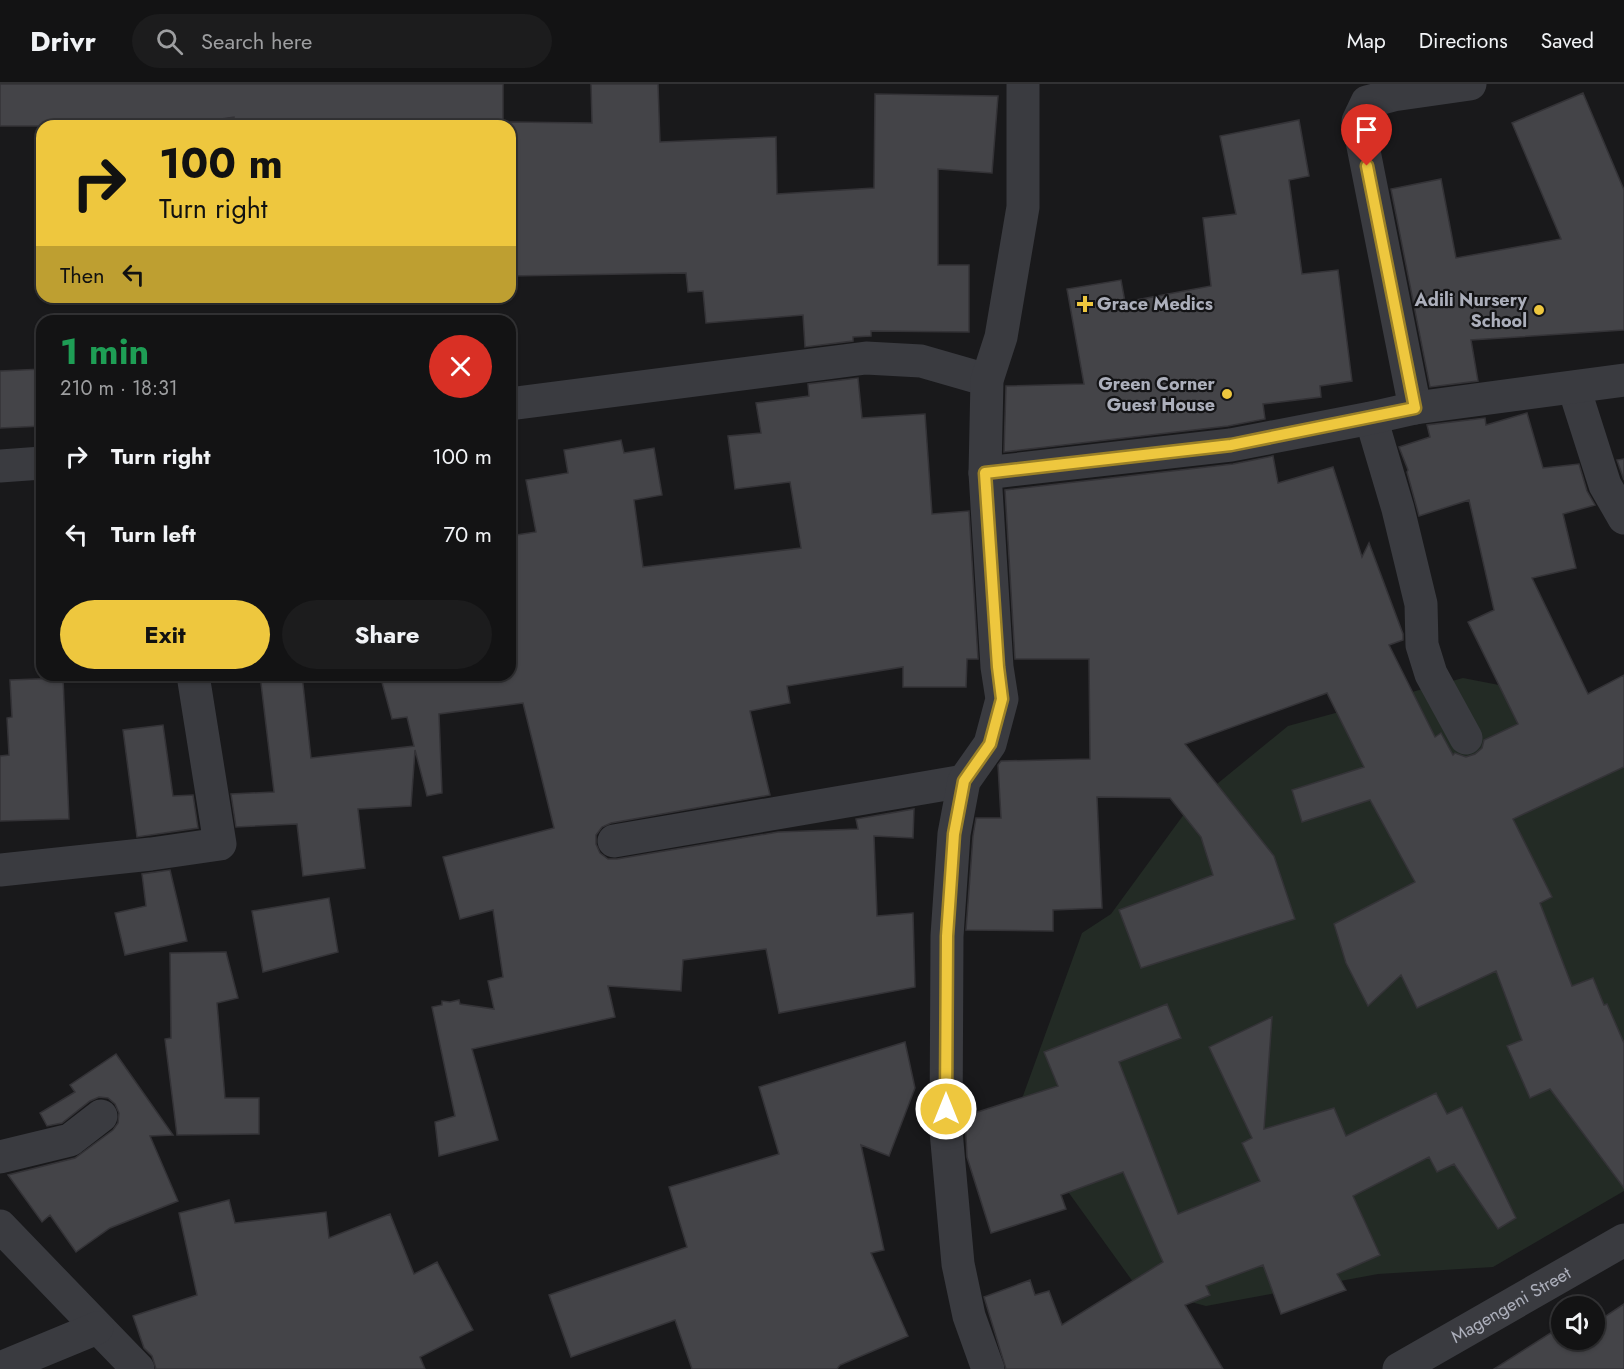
<!DOCTYPE html>
<html lang="en">
<head>
<meta charset="utf-8">
<style>
  body { margin:0; font-family:Jost,sans-serif; background:#1c1c1d; color:#f1f3f6; height:100vh; display:flex; flex-direction:column; font-size:22px; white-space:nowrap }
  * { box-sizing:border-box; margin:0 }
  p { font-size:20px; color:#9d9ea0 }
  .icon { flex:none; width:33px; height:33px; fill:none; stroke:currentColor; stroke-width:2; stroke-linecap:round; stroke-linejoin:round }
  .map { position:relative; flex:1; overflow:hidden }
  .drawer { position:absolute; left:36px; top:231px; width:480px; height:366px; display:flex; flex-direction:column; background:#131314; border-radius:18px; box-shadow:0 2px 4px #0004,0 0 0 2px #323234 }
  .drawer>* { flex:none }
  .banner { position:absolute; left:36px; top:36px; width:480px; height:183px; border-radius:18px; box-shadow:0 2px 4px #0004,0 0 0 2px #323234; background:#eec73e; color:#111; overflow:hidden }
  .controls { position:absolute; left:1551px; top:1212px; display:grid; gap:12px }
  .controls a { display:grid; place-items:center; width:54px; height:54px; border-radius:50%; background:#131314; box-shadow:0 2px 4px #0004,0 0 0 2px #323234; font-size:30px }
  .pin { position:absolute; display:grid; place-items:center; width:51px; height:51px; color:#fff; margin:-62px -26px; border-radius:50% 50% 50% 0; rotate:-45deg; box-shadow:0 0 6px #0007 }
  .pin .icon { rotate:45deg }
  .me { position:absolute; width:66px; margin:-33px; rotate:0deg; stroke-linejoin:round; filter:drop-shadow(0 0 4px #0008) }
  .turn { display:flex; align-items:center; gap:21px; height:126px; padding:0 24px; font-size:27px }
  .turn .icon { width:78px; height:78px; stroke-width:2.5 }
  .turn b { display:block; font-size:42px; line-height:51px }
  .then { display:flex; align-items:center; height:57px; padding:0 24px; background:#0003; gap:12px; font-size:22px }
  .round { display:grid; place-items:center; flex:none; width:63px; height:63px; border-radius:32px; background:#1c1c1d }
  .overview { display:flex; align-items:center; justify-content:space-between; height:102px; padding:0 24px }
  h1 { font-size:36px; font-weight:700; line-height:45px; color:#1e9e55 }
  .action { display:flex; gap:12px; margin-top:auto; padding:12px 24px }
  .action a { flex:1; height:69px; border-radius:36px; background:#eec73e; color:#111; font-size:24px; font-weight:700; line-height:69px; text-align:center }
  .action a+a { background:#1c1c1d; color:#f1f3f6 }
  ul { padding:0; list-style:none }
  li { display:flex; align-items:center; gap:18px; height:78px; padding:0 24px }
  li div { flex:1 }
  li b { display:block; font-size:22px }
  li em { font-style:normal }
  header { display:flex; align-items:center; gap:36px; box-sizing:border-box; height:84px; padding:0 30px; background:#131314; border-bottom:2px solid #323234 }
  header strong { font-size:28px }
  nav { display:flex; gap:33px; margin-inline-start:auto; font-size:21px }
  .search { width:420px; height:54px; background:#1c1c1d; display:flex; align-items:center; gap:15px; box-sizing:border-box; padding:0 21px; border-radius:33px; color:#9d9ea0; font-size:22px }
  .map>svg:first-child { display:block }
  .green { fill:#232b25 }
  .building { fill:#444448; stroke:#343337; stroke-width:1.5 }
  .lines { fill:none; stroke-linecap:round; stroke-linejoin:round }
  .street { stroke:#3a3b40; stroke-width:33 }
  .route-casing { stroke:#9b8128; stroke-width:15 }
  .route { stroke:#eec73e; stroke-width:10 }
  .poi-dot { fill:#eec73e; stroke:#141416; stroke-width:2 }
  .labels { text-anchor:middle; dominant-baseline:central; stroke-width:4.5; stroke-linejoin:round; paint-order:stroke }
  .poi-label { font-size:18px; font-weight:bold; fill:#acafbb; stroke:#141416; text-anchor:end }
  .street-label { font-size:18px; fill:#acafbb; stroke:#141416 }
</style>
</head>
<body>
<header>
<strong>Drivr</strong>
<div class="search"><svg class="icon" aria-label="search" viewBox="0 0 24 24"><circle cx="10" cy="10" r="6"/><path d="M15 15l6 6"/></svg>Search here</div>
<nav><a>Map</a><a>Directions</a><a>Saved</a></nav>
</header>
<div class="map">
<svg width="1624" height="1285" viewBox="0 0 1624 1285">
  <rect width="100%" height="100%" fill="#19191b"/>
  <path class="green" d="M 1463,594 L 1499,601 L 1624,614 L 1624,1107 L 1493,1183 L 1378,1190 L 1206,1222 L 1176,1214 L 1141,1209 L 1015,1034 L 1082,849 L 1111,830 L 1190,722 L 1288,642 Z"/>
  <path class="building" d="M 0,0 L 503,0 L 503,42 L 234,42 L 234,33 L 174,42 L 0,42 Z
    M 591,0 L 658,0 L 660,58 L 776,53 L 777,110 L 874,104 L 875,10 L 998,12 L 992,89 L 938,85 L 938,181 L 969,181 L 969,248 L 871,247 L 871,252 L 853,253 L 853,257 L 805,263 L 803,231 L 706,239 L 703,207 L 688,208 L 686,189 L 510,192 L 510,38 L 592,39 Z
    M 1583,9 L 1624,106 L 1624,246 L 1471,256 L 1478,297 L 1430,303 L 1391,105 L 1441,95 L 1456,174 L 1561,155 L 1512,39 Z
    M 1299,36 L 1309,92 L 1289,96 L 1302,190 L 1338,186 L 1352,297 L 1320,302 L 1321,313 L 1263,320 L 1265,335 L 1228,342 L 1004,368 L 1006,302 L 1084,300 L 1067,205 L 1121,196 L 1125,218 L 1211,202 L 1203,134 L 1236,130 L 1220,52 Z
    M 42,285 L 42,342 L 0,344 L 0,287 Z
    M 858,294 L 862,334 L 925,330 L 932,430 L 969,427 L 978,575 L 967,575 L 966,603 L 903,603 L 903,583 L 787,602 L 790,619 L 750,627 L 770,711 L 611,739 L 602,743 L 596,751 L 596,760 L 600,769 L 608,775 L 617,775 L 778,748 L 858,745 L 856,735 L 914,725 L 913,754 L 874,752 L 877,832 L 913,829 L 915,903 L 779,929 L 766,865 L 683,876 L 681,907 L 608,902 L 615,933 L 472,965 L 498,1056 L 439,1072 L 435,1038 L 455,1032 L 432,923 L 442,921 L 442,917 L 450,918 L 459,916 L 460,920 L 494,925 L 488,897 L 503,893 L 493,826 L 460,835 L 443,773 L 554,744 L 523,619 L 439,630 L 442,709 L 427,712 L 415,666 L 411,722 L 358,725 L 365,784 L 303,792 L 297,740 L 236,743 L 231,710 L 274,708 L 260,591 L 302,591 L 311,674 L 414,662 L 407,633 L 392,635 L 380,591 L 510,591 L 510,452 L 536,448 L 526,396 L 568,389 L 564,366 L 621,356 L 624,369 L 654,364 L 662,411 L 634,416 L 643,483 L 801,464 L 790,398 L 735,405 L 728,352 L 761,349 L 756,319 L 809,312 L 808,300 Z
    M 1527,329 L 1543,384 L 1579,380 L 1587,407 L 1595,421 L 1563,430 L 1576,484 L 1532,494 L 1588,610 L 1624,591 L 1624,683 L 1513,735 L 1552,813 L 1540,819 L 1572,902 L 1593,894 L 1604,921 L 1607,920 L 1624,959 L 1624,1104 L 1550,1005 L 1530,1014 L 1507,962 L 1522,956 L 1496,887 L 1417,924 L 1401,891 L 1368,922 L 1346,879 L 1334,840 L 1415,798 L 1370,716 L 1302,738 L 1292,706 L 1364,683 L 1327,609 L 1185,660 L 1274,772 L 1295,835 L 1141,884 L 1119,826 L 1213,791 L 1201,753 L 1170,714 L 1097,713 L 1102,824 L 1053,826 L 1053,847 L 966,846 L 973,752 L 976,734 L 1001,734 L 998,681 L 1001,677 L 1090,675 L 1089,575 L 1015,575 L 1005,406 L 1233,380 L 1273,372 L 1278,399 L 1333,383 L 1362,473 L 1369,459 L 1403,550 L 1403,556 L 1389,561 L 1435,653 L 1441,649 L 1453,671 L 1455,669 L 1466,673 L 1475,670 L 1482,664 L 1484,656 L 1518,640 L 1468,538 L 1494,526 L 1469,416 L 1419,432 L 1407,388 L 1408,386 L 1399,363 L 1430,353 L 1427,341 L 1485,334 L 1486,341 Z
    M 1624,375 L 1624,396 L 1617,376 Z
    M 63,594 L 69,735 L 0,737 L 0,672 L 9,671 L 7,634 L 12,633 L 10,596 Z
    M 163,641 L 173,712 L 193,711 L 198,744 L 137,753 L 123,646 Z
    M 170,786 L 187,857 L 125,871 L 115,829 L 146,822 L 142,790 Z
    M 329,814 L 338,868 L 263,888 L 252,827 Z
    M 226,868 L 238,914 L 217,919 L 225,1014 L 259,1014 L 259,1050 L 177,1051 L 165,955 L 171,954 L 170,869 Z
    M 1167,920 L 1181,954 L 1119,978 L 1178,1130 L 1260,1097 L 1242,1059 L 1252,1054 L 1209,963 L 1272,933 L 1264,1045 L 1334,1024 L 1346,1052 L 1436,1009 L 1447,1030 L 1462,1023 L 1516,1134 L 1498,1145 L 1454,1080 L 1437,1088 L 1429,1073 L 1353,1112 L 1380,1171 L 1337,1190 L 1346,1206 L 1281,1230 L 1263,1181 L 1206,1202 L 1210,1211 L 1185,1221 L 1223,1285 L 1006,1285 L 984,1213 L 1030,1196 L 1035,1211 L 1049,1207 L 1062,1241 L 1163,1178 L 1123,1088 L 1061,1111 L 1066,1125 L 991,1149 L 967,1073 L 965,1032 L 1058,1002 L 1044,968 Z
    M 905,958 L 915,1004 L 889,1072 L 861,1061 L 884,1166 L 871,1169 L 908,1252 L 840,1281 L 837,1285 L 692,1285 L 675,1236 L 571,1273 L 549,1211 L 687,1163 L 669,1103 L 779,1070 L 759,1003 Z
    M 116,970 L 173,1051 L 150,1052 L 178,1117 L 110,1144 L 76,1168 L 50,1131 L 42,1138 L 8,1091 L 75,1074 L 113,1046 L 118,1039 L 119,1029 L 115,1020 L 108,1014 L 99,1013 L 90,1017 L 62,1039 L 47,1042 L 40,1029 L 75,1008 L 70,1001 Z
    M 229,1116 L 235,1139 L 326,1128 L 329,1154 L 390,1130 L 414,1190 L 437,1178 L 473,1246 L 420,1273 L 425,1285 L 156,1285 L 152,1272 L 144,1264 L 133,1232 L 197,1211 L 179,1129 Z
    M 1624,1220 L 1624,1285 L 1494,1285 L 1560,1243 L 1562,1256 L 1568,1256 L 1569,1257 L 1572,1256 L 1594,1256 L 1594,1240 Z"/>
  <g class="lines">
    <g class="street">
      <path d="M 1574,304 L 1605,401 L 1624,434"/>
      <path d="M 510,320 L 866,274 L 921,277 L 987,296"/>
      <path d="M 1415,324 L 1358,37 L 1367,18 L 1393,11 L 1470,0"/>
      <path d="M 1371,334 L 1398,425 L 1421,520 L 1422,561 L 1431,590 L 1466,654"/>
      <path d="M 0,382 L 42,379"/>
      <path d="M 985,389 L 1231,361 L 1371,334 L 1415,324 L 1624,296"/>
      <path d="M 614,757 L 964,697"/>
      <path d="M 0,786 L 151,770 L 220,760 L 193,591"/>
      <path d="M 0,1073 L 70,1056 L 101,1032"/>
      <path d="M 0,1142 L 138,1285"/>
      <path d="M 0,1284 L 97,1244"/>
      <path d="M 988,1285 L 969,1232 L 958,1180 L 946,1047 L 947,852 L 954,750 L 964,697 L 990,660 L 1002,615 L 997,583 L 985,389 L 987,296 L 1001,253 L 1023,123 L 1023,0"/>
      <path id="s1" d="M 1399,1285 L 1624,1156"/>
    </g>
  </g>
  <g class="lines">
    <defs>
      <path id="route" d="M 946,1025 L 947,852 L 954,750 L 964,697 L 990,660 L 1002,615 L 998,583 L 985,389 L 1231,361 L 1415,324 L 1367,82"/>
    </defs>
    <use href="#route" class="route-casing"/>
    <use href="#route" class="route"/>
  </g>
  <g class="poi-dot">
    <path d="M1082 211h6v6h6v6h-6v6h-6v-6h-6v-6h6z"/>
    <circle cx="1539" cy="226" r="6"/>
    <circle cx="1227" cy="310" r="6"/>
  </g>
  <g class="labels">
    <g class="poi-label">
      <text x="1527" y="216">Adili Nursery<tspan x="1527" dy="21">School</tspan></text>
      <text x="1097" y="220" text-anchor="start">Grace Medics</text>
      <text x="1215" y="300">Green Corner<tspan x="1215" dy="21">Guest House</tspan></text>
    </g>
    <g class="street-label">
      <text stroke="none"><textPath href="#s1" startOffset="129">Magengeni Street</textPath></text>
    </g>
  </g>
</svg>
<div class="controls">
<a><svg class="icon" aria-label="sound" viewBox="0 0 24 24"><path d="M4 9h4l5-4v14l-5-4H4zM17 9q2 3 0 6"/></svg></a>
</div>
<div class="pin" style="left:1367px;top:82px;background:#d93025"><svg class="icon" aria-label="arrive" viewBox="0 0 24 24"><path d="M6 21V4h12l-3 4 3 4H6"/></svg></div>
<svg class="me" style="left:946px;top:1025px" viewBox="-20 -20 40 40"><circle r="17" fill="#eec73e" stroke="#fff" stroke-width="3"/><path d="M0-11L8 9 0 5-8 9z" fill="#fff"/></svg>
<div class="banner">
<div class="turn"><svg class="icon" aria-label="right" viewBox="0 0 24 24"><path d="M7 20v-9h11M14 6l5 5-5 5"/></svg><div><b>100 m</b>Turn right</div></div>
<div class="then">Then<svg class="icon" aria-label="left" viewBox="0 0 24 24"><path d="M17 20v-9H6M10 6l-5 5 5 5"/></svg></div>
</div>
<section class="drawer">
<div class="overview"><div><h1>1 min</h1><p>210 m · 18:31</p></div><a class="round" style="background:#d93025;color:#fff"><svg class="icon" aria-label="close" viewBox="0 0 24 24"><path d="M6 6l12 12M18 6L6 18"/></svg></a></div>
<ul>
<li><svg class="icon" aria-label="right" viewBox="0 0 24 24"><path d="M7 20v-9h11M14 6l5 5-5 5"/></svg><div><b>Turn right</b></div><em>100 m</em></li>
<li><svg class="icon" aria-label="left" viewBox="0 0 24 24"><path d="M17 20v-9H6M10 6l-5 5 5 5"/></svg><div><b>Turn left</b></div><em>70 m</em></li>
</ul>
<div class="action"><a>Exit</a><a>Share</a></div>
</section>
</div>
</body>
</html>
